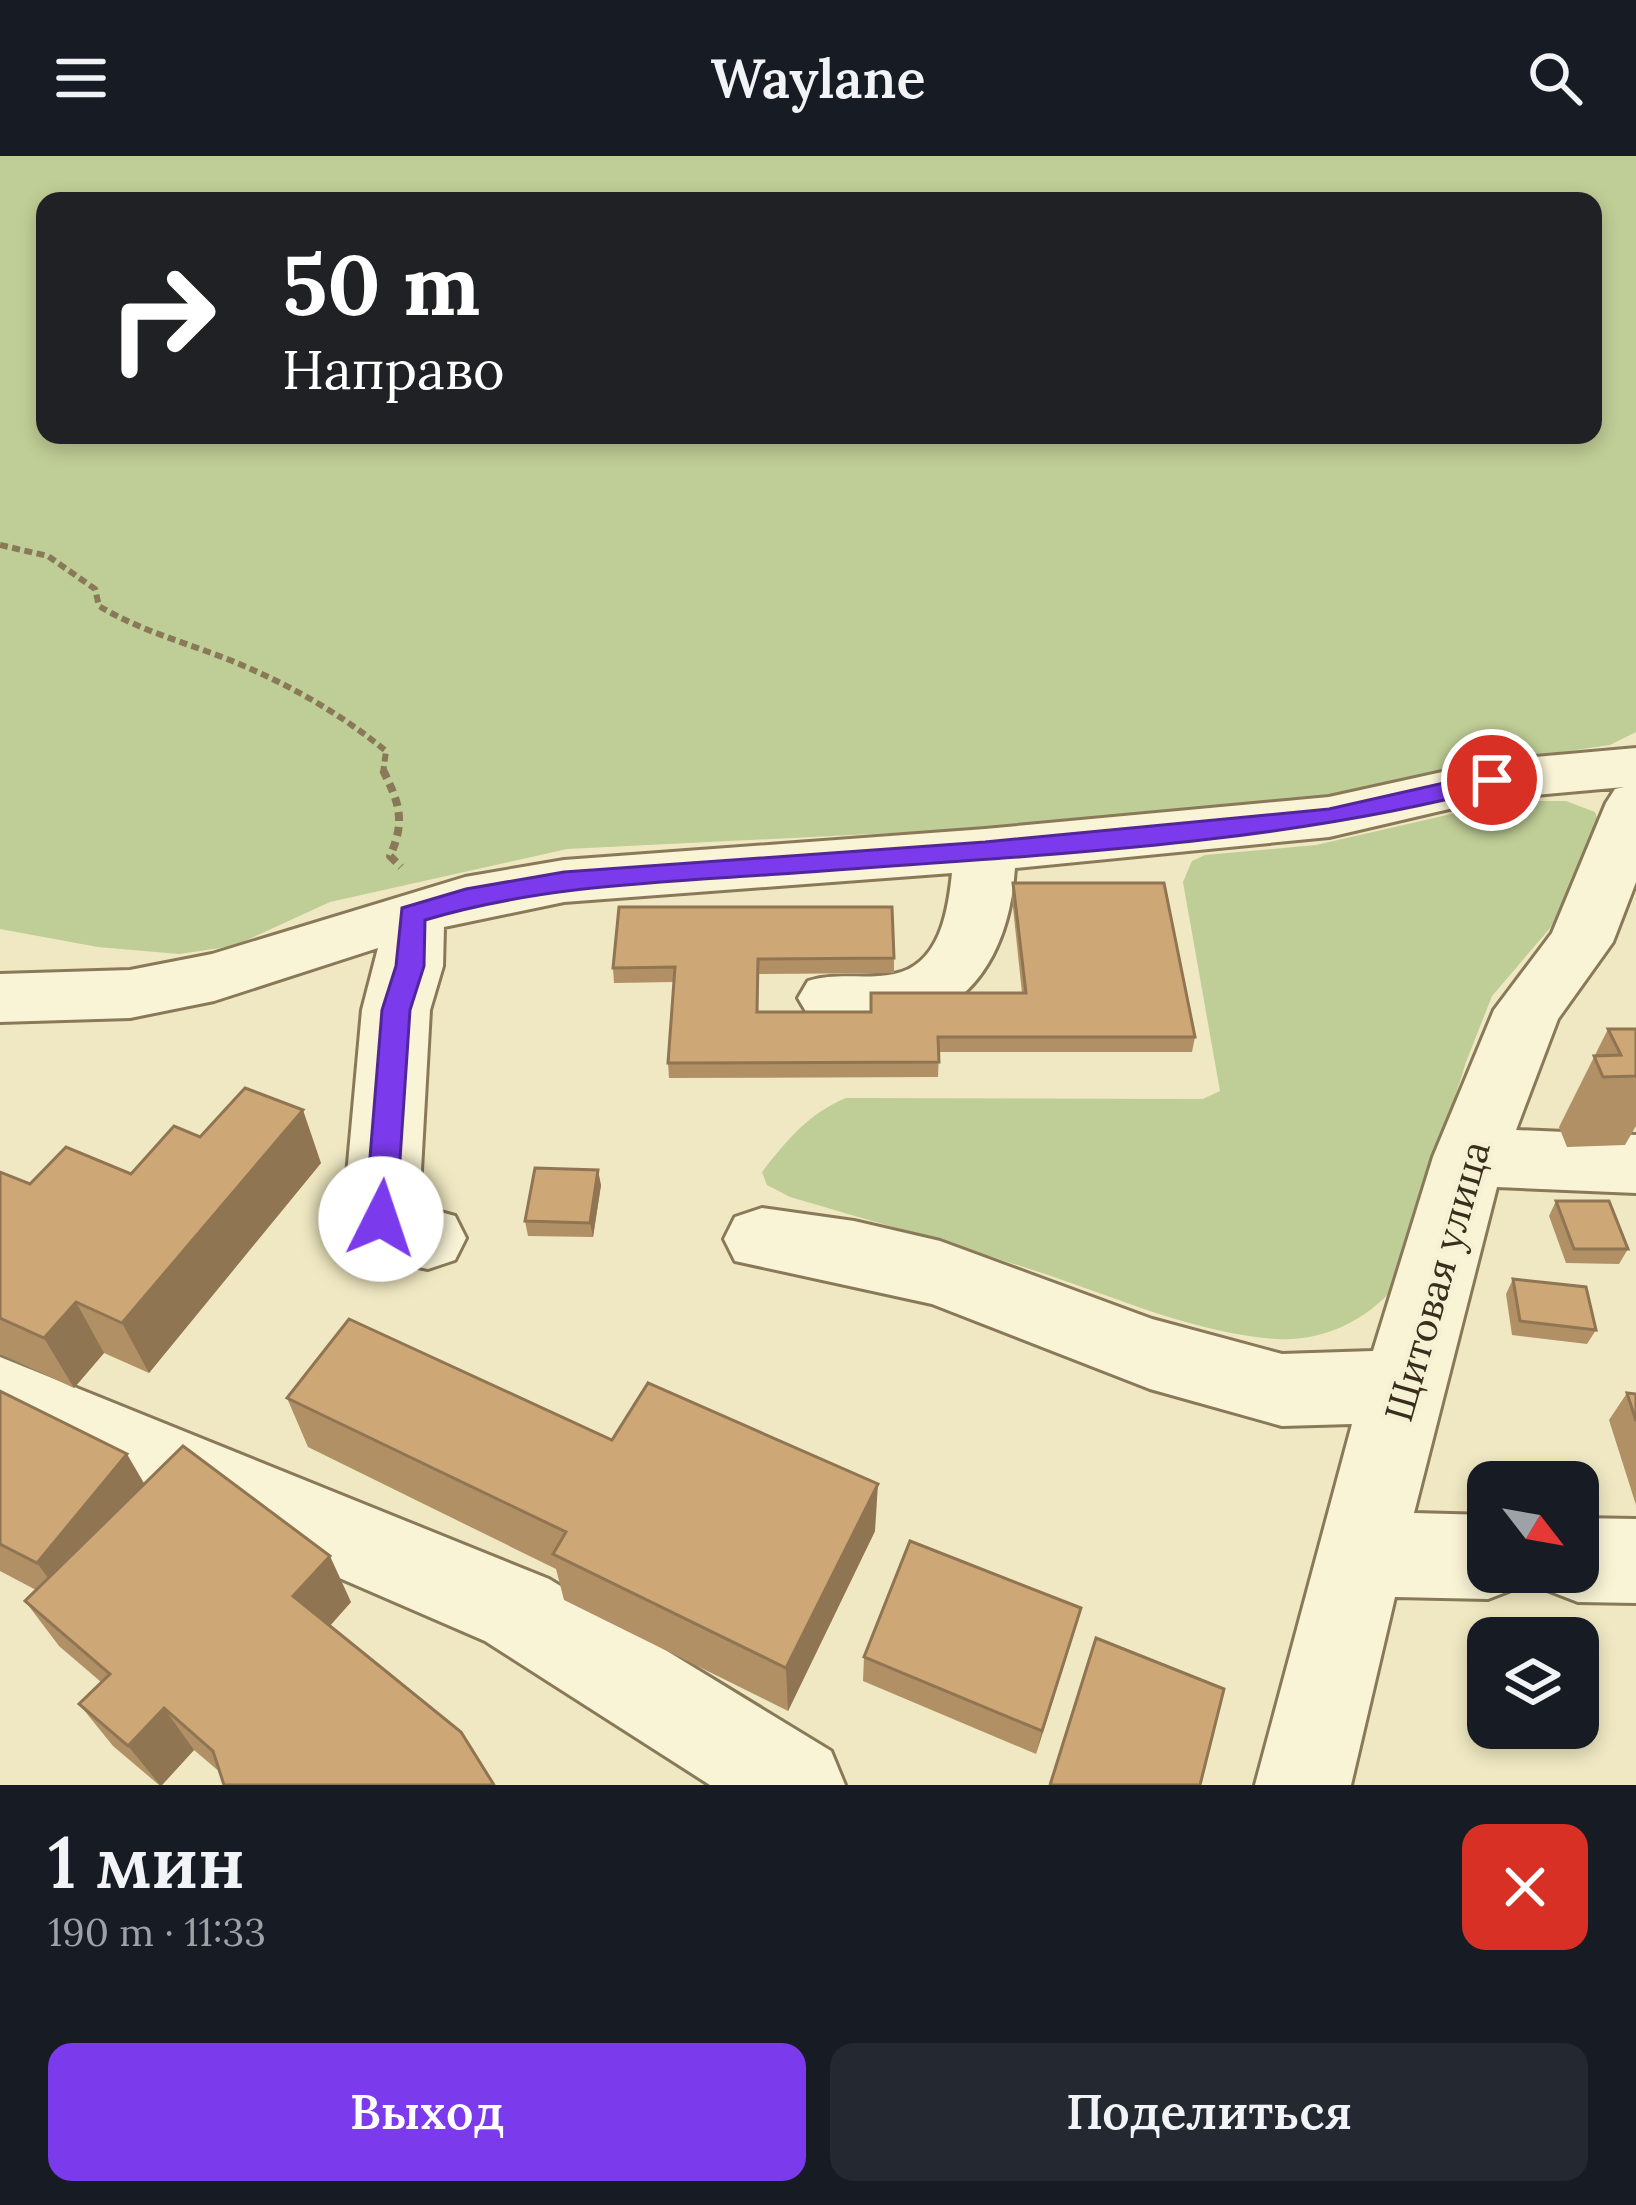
<!DOCTYPE html>
<html lang="ru">
<head>
<meta charset="utf-8">
<style>
  body { margin:0; font-family:Lora,serif; background:#242831; color:#f1f3f6; height:100vh; display:flex; flex-direction:column; font-size:45px; white-space:nowrap }
  * { box-sizing:border-box; margin:0 }
  p { font-size:39px; color:#9ea1a6 }
  .icon { flex:none; width:66px; height:66px; fill:none; stroke:currentColor; stroke-width:2; stroke-linecap:round; stroke-linejoin:round }
  .map { position:relative; height:1629px; overflow:hidden }
  .side { display:flex; flex-direction:column; background:#171b24; flex:1 }
  .side>* { flex:none }
  .guide { position:absolute; left:36px; top:36px; width:1566px; height:252px; border-radius:24px; box-shadow:0 6px 18px #0003; background:#202124; color:#fff; overflow:hidden }
  .needle { width:78px; rotate:121deg }
  .fabs { position:absolute; left:1467px; top:1305px; display:grid; gap:24px }
  .fabs a { display:grid; place-items:center; width:132px; height:132px; border-radius:24px; background:#171b24; box-shadow:0 6px 18px #0003; font-size:60px }
  .pin { position:absolute; display:grid; place-items:center; width:102px; height:102px; color:#fff; margin:-51px; border:6px solid #fff; border-radius:50%; box-shadow:0 3px 12px #0007 }
  .me { position:absolute; width:132px; margin:-66px; rotate:4deg; stroke-linejoin:round; filter:drop-shadow(0 0 9px #0008) }
  .turn { display:flex; align-items:center; gap:42px; height:252px; padding:0 48px; font-size:54px }
  .turn .icon { width:156px; height:156px; stroke-width:2.5 }
  .turn b { display:block; font-size:84px; line-height:102px }
  .round { display:grid; place-items:center; flex:none; width:126px; height:126px; border-radius:24px; background:#242831 }
  .overview { display:flex; align-items:center; justify-content:space-between; height:204px; padding:0 48px }
  h1 { font-size:72px; font-weight:600; line-height:90px }
  .cta { display:flex; gap:24px; margin-top:auto; padding:24px 48px }
  .cta a { flex:1; height:138px; border-radius:24px; background:#7c3aed; color:#fff; font-size:48px; font-weight:600; line-height:138px; text-align:center }
  .cta a+a { background:#242831; color:#f1f3f6 }
  header { display:flex; justify-content:space-between; align-items:center; height:156px; padding:0 48px; background:#171b24; font-size:54px; font-weight:600 }
  .map>svg:first-child { display:block }
  .green { fill:#bfcd96; fill-rule:evenodd }
  .lines { fill:none; stroke-linecap:round; stroke-linejoin:round }
  .minor-casing { stroke:#897959; stroke-width:6 }
  .path-far1 { stroke:#897959; stroke-width:6; stroke-dasharray:8 4.5; stroke-linecap:butt }
  .path { stroke:#897959; stroke-width:8; stroke-dasharray:9 6; stroke-linecap:butt }
  .minor { fill:#f9f4d6; fill-rule:evenodd }
  .wall { fill:#b19066 }
  .shaded-wall { fill:#907553 }
  .building { fill:#cea777; stroke:#907553; stroke-width:3 }
  .route { fill:#7c3aed; stroke:#51269a; stroke-width:3 }
  .labels { text-anchor:middle; dominant-baseline:central; stroke-width:9; stroke-linejoin:round; paint-order:stroke }
  .street-label { font-size:39px; fill:#392e1d; stroke:#f6f1d2 }
</style>
</head>
<body>
<header><svg class="icon" aria-label="menu" viewBox="0 0 24 24"><path d="M4 6h16M4 12h16M4 18h16"/></svg>Waylane<svg class="icon" aria-label="search" viewBox="0 0 24 24"><circle cx="10" cy="10" r="6"/><path d="M15 15l6 6"/></svg></header>
<div class="map">
<svg width="1636" height="1629" viewBox="0 0 1636 1629">
  <rect width="100%" height="100%" fill="#efe8c2"/>
  <path class="green" d="M 0,0 L 1636,0 L 1636,576 L 1610,589 L 1513,603 L 1238,660 L 567,693 L 330,746 L 234,790 L 179,798 L 98,791 L 0,773 ZM 45,45 L 1593,45 L 1593,279 L 45,279 Z
    M 1508,645 L 1566,645 L 1595,656 L 1602,675 L 1551,771 L 1492,840 L 1466,906 L 1396,1130 C 1365,1165 1323,1186 1275,1183 C 1196,1177 1119,1143 1045,1118 C 961,1090 875,1066 790,1041 L 767,1029 L 762,1016 C 787,984 808,958 846,942 L 1203,943 L 1220,935 L 1183,726 L 1192,705 L 1205,699 L 1316,689 Z"/>
  <g class="lines">
    <defs>
      <path id="minor" d="M 1636,592 L 1636,726 L 1613,786 L 1558,863 L 1516,974 L 1636,979 L 1636,1037 L 1497,1031 L 1414,1357 L 1488,1359 L 1488,1416 L 1525,1416 L 1519,1431 L 1488,1443 L 1395,1441 L 1351,1629 L 1255,1629 L 1352,1268 L 1282,1270 L 1150,1233 L 932,1148 L 735,1105 L 724,1083 L 735,1061 L 762,1052 L 854,1065 L 940,1085 L 1152,1163 L 1282,1198 L 1373,1195 L 1433,1001 L 1494,854 L 1552,777 L 1606,647 L 1615,633 L 1624,631 L 1492,643 L 1329,681 L 1015,712 C 1007,834 930,896 808,859 L 798,842 L 808,825 C 838,816 865,824 894,818 C 940,809 948,755 952,717 L 564,746 L 444,771 L 443,810 L 430,854 L 419,1050 L 455,1060 L 466,1082 L 455,1104 L 428,1113 L 364,1100 L 343,1063 L 362,854 L 378,792 L 214,845 L 130,862 L 0,866 L 0,818 L 130,814 L 212,798 L 465,721 L 564,704 L 985,673 L 1329,641 L 1492,605 Z
        M 0,1201 L 549,1423 L 831,1595 L 845,1629 L 710,1629 L 485,1485 L 0,1275 Z
        M 1578,1362 L 1636,1363 L 1636,1447 L 1578,1446 L 1547,1434 L 1539,1416 L 1578,1416 Z"/>
    </defs>
    <use href="#minor" class="minor-casing"/>
    <path class="path-far1" d="M 0,389 L 48,400 L 95,433 L 99,450 C 137,473 180,485 222,501 C 281,524 336,554 386,595 L 383,617"/>
    <path class="path" d="M 383,614 C 399,647 406,664 390,700 L 401,711"/>
    <use href="#minor" class="minor"/>
  </g>
  <path class="wall" d="M 1013,727 L 1195,881 L 1192,896 L 939,896 L 938,921 L 669,922 L 668,907 L 674,826 L 614,827 L 613,812 L 619,751 L 894,802 L 894,817 L 758,818 L 757,856 L 870,856 L 1022,837 L 1012,742 Z
    M 1608,873 L 1636,873 L 1636,970 L 1625,989 L 1567,991 L 1559,971 Z
    M 200,981 L 321,1007 L 149,1217 L 104,1197 L 74,1232 L 0,1198 L 0,1016 L 30,1028 L 131,1018 Z
    M 601,1029 L 593,1081 L 528,1080 L 525,1065 Z
    M 1556,1045 L 1628,1093 L 1619,1108 L 1566,1107 L 1549,1060 Z
    M 1513,1123 L 1596,1174 L 1587,1188 L 1512,1179 L 1506,1138 Z
    M 0,1235 L 145,1328 L 351,1446 L 330,1470 L 221,1617 L 194,1594 L 162,1629 L 159,1629 L 113,1590 L 79,1548 L 101,1526 L 59,1490 L 25,1445 L 36,1434 L 0,1415 Z
    M 1627,1237 L 1636,1238 L 1636,1349 L 1609,1264 Z
    M 287,1242 L 612,1284 L 875,1375 L 788,1555 L 564,1444 L 556,1413 L 308,1291 Z
    M 1074,1477 L 1036,1598 L 863,1525 L 864,1501 Z"/>
  <path class="shaded-wall" d="M 303,954 L 321,1007 L 149,1217 L 122,1167 Z
    M 598,1014 L 601,1029 L 593,1081 L 590,1067 Z
    M 76,1146 L 104,1197 L 74,1232 L 44,1182 Z
    M 127,1298 L 155,1346 L 71,1453 L 37,1407 Z
    M 878,1328 L 875,1375 L 788,1555 L 786,1512 Z
    M 330,1400 L 351,1446 L 316,1485 L 293,1440 Z
    M 1081,1452 L 1074,1477 L 1036,1598 L 1042,1575 Z
    M 164,1552 L 194,1594 L 162,1629 L 160,1629 L 128,1590 Z"/>
  <path class="building" d="M 1013,727 L 1164,727 L 1195,881 L 938,881 L 939,906 L 668,907 L 675,811 L 613,812 L 619,751 L 892,751 L 894,802 L 758,803 L 757,856 L 871,856 L 871,837 L 1026,837 Z
    M 1608,873 L 1636,873 L 1636,920 L 1603,921 L 1594,900 L 1621,899 Z
    M 245,932 L 303,954 L 122,1167 L 76,1146 L 44,1182 L 0,1162 L 0,1016 L 30,1028 L 66,991 L 131,1018 L 174,970 L 200,981 Z
    M 535,1012 L 598,1014 L 590,1067 L 525,1065 Z
    M 1556,1045 L 1609,1045 L 1628,1093 L 1574,1093 Z
    M 1513,1123 L 1586,1131 L 1596,1174 L 1520,1165 Z
    M 349,1163 L 612,1284 L 648,1227 L 878,1328 L 786,1512 L 553,1398 L 566,1376 L 287,1242 Z
    M 0,1235 L 127,1298 L 37,1407 L 0,1388 Z
    M 1627,1237 L 1636,1238 L 1636,1265 Z
    M 183,1290 L 330,1400 L 293,1440 L 461,1576 L 494,1629 L 224,1629 L 213,1595 L 164,1552 L 128,1590 L 79,1548 L 110,1518 L 25,1445 Z
    M 910,1385 L 1081,1452 L 1042,1575 L 864,1501 Z
    M 1096,1482 L 1224,1533 L 1200,1629 L 1050,1629 Z"/>
  <path class="route" d="M 1492,616 L 1504,624 L 1501,630 C 1272,691 1030,699 795,717 C 671,726 545,728 425,764 L 424,810 L 410,854 L 396,1063 L 392,1072 L 381,1075 L 370,1072 L 365,1063 L 382,854 L 396,810 L 402,752 L 466,733 L 564,716 L 985,686 L 1329,653 Z"/>
  <g class="labels">
    <g class="street-label">
      <text transform="translate(1437 1125) rotate(-74)">Щитовая улица</text>
    </g>
  </g>
</svg>
<div class="fabs">
<a><svg class="needle" viewBox="-14 -14 28 28"><path d="M0-13l5 13h-10z" fill="#e53935"/><path d="M0 13l5-13h-10z" fill="#9ea1a6"/></svg></a>
<a><svg class="icon" aria-label="layers" viewBox="0 0 24 24"><path d="M12 4l9 5-9 5-9-5zM3 14l9 5 9-5"/></svg></a>
</div>
<div class="pin" style="left:1492px;top:624px;background:#d93025"><svg class="icon" aria-label="arrive" viewBox="0 0 24 24"><path d="M6 21V4h12l-3 4 3 4H6"/></svg></div>
<svg class="me" style="left:381px;top:1063px" viewBox="-20 -20 40 40"><circle r="19" fill="#fff"/><path d="M0-13L10 11 0 6-10 11z" fill="#7c3aed"/></svg>
<div class="guide">
<div class="turn"><svg class="icon" aria-label="right" viewBox="0 0 24 24"><path d="M7 20v-9h11M14 6l5 5-5 5"/></svg><div><b>50 m</b>Направо</div></div>
</div>
</div>
<section class="side">
<div class="overview"><div><h1>1 мин</h1><p>190 m · 11:33</p></div><a class="round" style="background:#d93025;color:#fff"><svg class="icon" aria-label="close" viewBox="0 0 24 24"><path d="M6 6l12 12M18 6L6 18"/></svg></a></div>
<div class="cta"><a>Выход</a><a>Поделиться</a></div>
</section>
</body>
</html>
